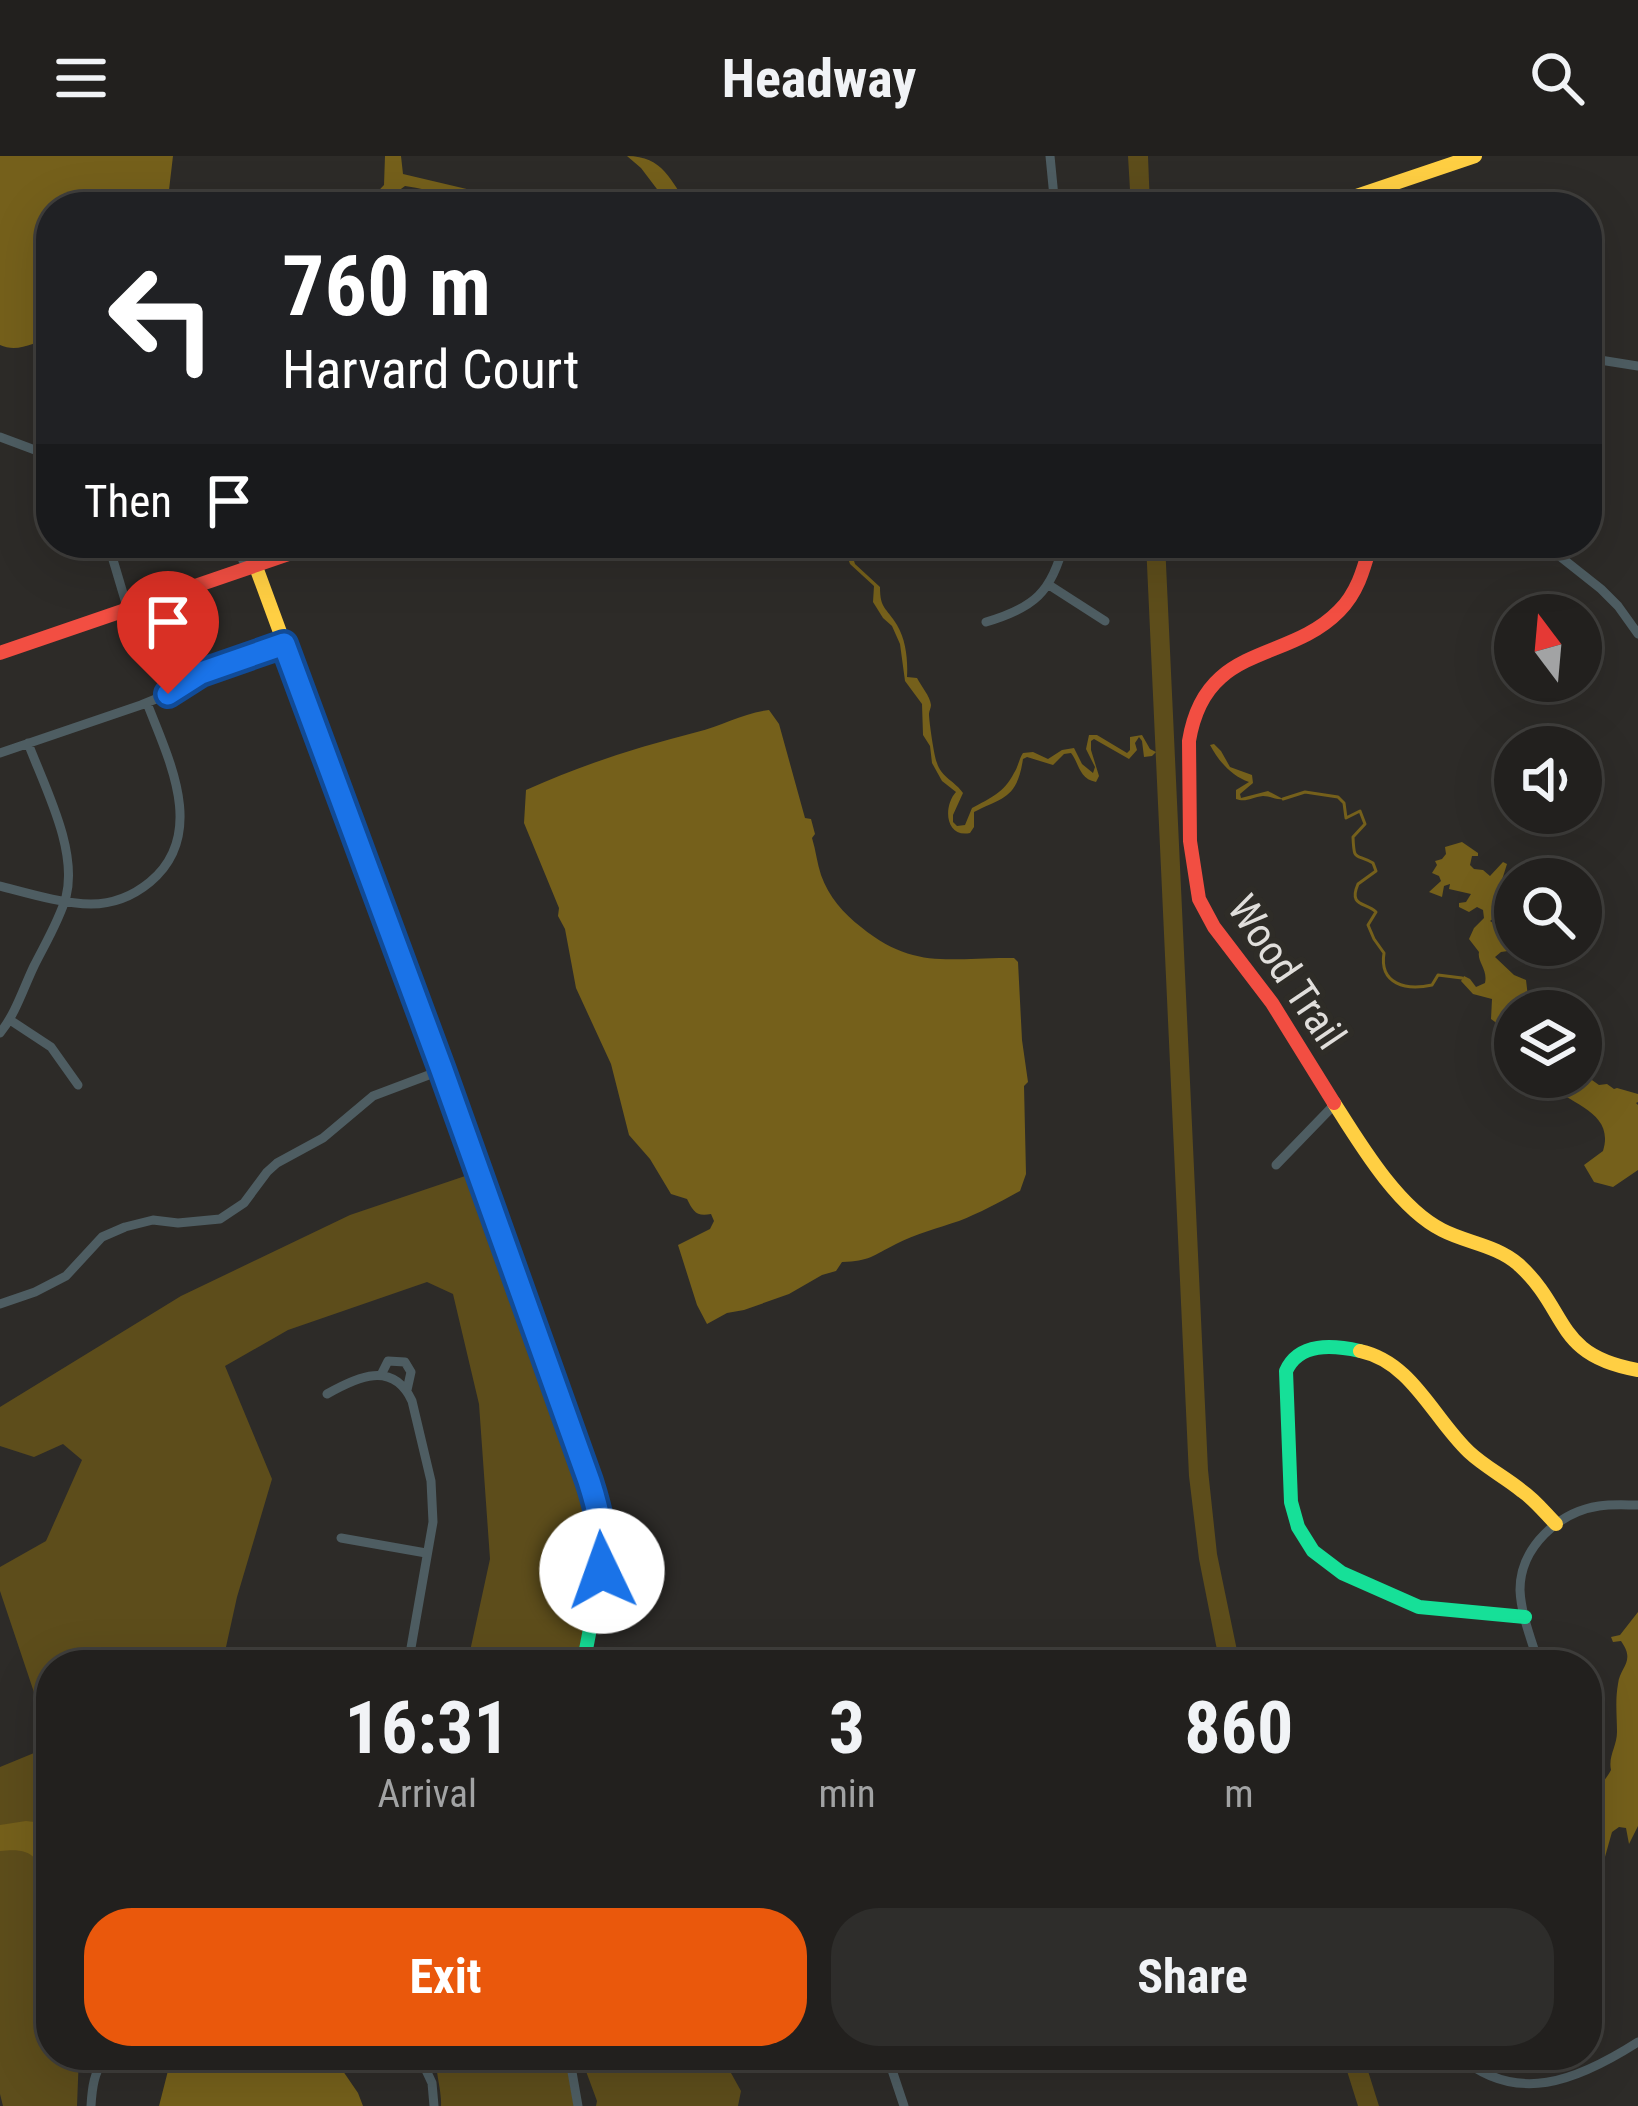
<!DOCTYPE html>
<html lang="en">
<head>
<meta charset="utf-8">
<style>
  body { margin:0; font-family:"Roboto Condensed",sans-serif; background:#2e2d2b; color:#f1f3f6; height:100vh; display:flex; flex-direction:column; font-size:45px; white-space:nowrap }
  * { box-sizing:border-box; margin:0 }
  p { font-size:39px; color:#a2a3a4 }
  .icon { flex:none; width:66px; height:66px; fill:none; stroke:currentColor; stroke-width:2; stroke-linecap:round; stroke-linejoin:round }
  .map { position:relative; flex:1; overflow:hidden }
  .sheet { position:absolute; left:36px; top:1494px; width:1566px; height:420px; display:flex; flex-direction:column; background:#22201e; border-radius:48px; box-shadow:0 12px 48px #0002,0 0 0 3px #3f3e3c }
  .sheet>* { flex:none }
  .hud { position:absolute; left:36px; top:36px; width:1566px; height:366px; border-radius:48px; box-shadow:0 12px 48px #0002,0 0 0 3px #3f3e3c; background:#202124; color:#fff; overflow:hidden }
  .needle { width:78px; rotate:344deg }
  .buttons { position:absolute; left:1494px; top:438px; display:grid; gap:24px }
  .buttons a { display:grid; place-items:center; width:108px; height:108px; border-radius:50%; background:#22201e; box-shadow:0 12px 48px #0002,0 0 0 3px #3f3e3c; font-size:60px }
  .pin { position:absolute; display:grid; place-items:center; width:102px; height:102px; color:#fff; margin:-123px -51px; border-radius:50% 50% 50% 0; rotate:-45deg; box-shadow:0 0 12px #0007 }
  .pin .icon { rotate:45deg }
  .me { position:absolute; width:132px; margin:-66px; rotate:357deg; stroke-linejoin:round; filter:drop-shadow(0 0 9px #0008) }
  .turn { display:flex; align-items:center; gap:42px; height:252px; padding:0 48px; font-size:54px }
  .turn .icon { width:156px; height:156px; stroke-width:2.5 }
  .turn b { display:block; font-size:84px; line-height:102px }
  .then { display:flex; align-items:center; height:114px; padding:0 48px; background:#0003; gap:24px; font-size:45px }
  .eta { display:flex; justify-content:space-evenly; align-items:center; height:204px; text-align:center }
  .eta b { font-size:72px; font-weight:700; line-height:84px }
  .action { display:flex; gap:24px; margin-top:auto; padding:24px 48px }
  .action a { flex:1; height:138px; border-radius:48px; background:#ea580c; color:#fff; font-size:48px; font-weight:700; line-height:138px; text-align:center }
  .action a+a { background:#2e2d2b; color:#f1f3f6 }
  header { display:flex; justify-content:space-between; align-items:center; height:156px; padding:0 48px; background:#22201e; font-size:54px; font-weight:700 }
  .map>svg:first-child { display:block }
  .green { fill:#5d4d1b }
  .water { fill:#75601b }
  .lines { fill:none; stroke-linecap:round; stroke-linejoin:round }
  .stream { stroke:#75601b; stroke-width:3 }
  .street { stroke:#4e5d62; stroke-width:9 }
  .fast { stroke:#16e098; stroke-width:14 }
  .slow { stroke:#ffcf43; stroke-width:14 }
  .jam { stroke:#f24e42; stroke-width:14 }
  .route-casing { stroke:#114b97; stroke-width:30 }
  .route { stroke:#1a73e8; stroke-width:21 }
  .labels { text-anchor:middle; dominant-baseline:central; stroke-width:12; stroke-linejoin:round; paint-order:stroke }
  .street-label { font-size:42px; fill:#e0dedb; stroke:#2e2c27 }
</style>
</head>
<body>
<header><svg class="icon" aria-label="menu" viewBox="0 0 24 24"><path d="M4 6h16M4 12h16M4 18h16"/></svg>Headway<svg class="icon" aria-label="search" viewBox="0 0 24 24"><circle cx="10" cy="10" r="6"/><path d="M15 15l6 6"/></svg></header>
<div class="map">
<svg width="1638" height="1950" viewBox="0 0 1638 1950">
  <rect width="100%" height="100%" fill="#2d2b28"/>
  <path class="green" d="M 1128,0 L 1148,0 L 1150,51 L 1131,51 Z
    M 1146,387 L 1165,387 L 1208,1314 L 1217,1398 L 1240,1509 L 1220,1509 L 1199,1403 L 1189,1320 Z
    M 474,1017 L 597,1363 L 599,1395 L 579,1509 L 467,1509 L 490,1403 L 479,1248 L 453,1138 L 427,1126 L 288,1174 L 225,1210 L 272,1323 L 237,1441 L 222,1509 L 51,1509 L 51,1587 L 0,1435 L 0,1411 L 46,1385 L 82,1304 L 63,1288 L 34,1301 L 0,1290 L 0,1251 L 181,1140 L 350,1059 Z
    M 51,1590 L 51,1899 L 79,1899 L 77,1950 L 3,1950 L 0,1938 L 0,1611 Z
    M 437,1899 L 565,1899 L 574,1950 L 441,1950 C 442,1933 434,1914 437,1899 Z
    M 580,1899 L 721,1899 L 741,1935 L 738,1950 L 596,1950 L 597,1945 Z
    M 1342,1899 L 1363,1899 L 1379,1950 L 1358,1950 Z"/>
  <path class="water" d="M 0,0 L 173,0 L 167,51 L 51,51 L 51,180 C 35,187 17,197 0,189 Z
    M 385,0 L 401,0 L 403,18 L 509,43 L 599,42 L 637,49 L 664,46 L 663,41 L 641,12 L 627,0 C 663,0 671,25 689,51 L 489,51 C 461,44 434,34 405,30 C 385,43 395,51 363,51 L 384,29 Z
    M 843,387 L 849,389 L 855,408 L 880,431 C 880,453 886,451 897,469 C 906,484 908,504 907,521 L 917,522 C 921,530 930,540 931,549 C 931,552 929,555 929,558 C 929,565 934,600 937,607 C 941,621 956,626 963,637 L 953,659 L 953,666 L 957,670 L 965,669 L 972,652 C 990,642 1004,637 1014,617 C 1018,611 1019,603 1023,597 L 1033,596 L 1048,603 L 1062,594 L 1074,592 L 1082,608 L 1093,617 L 1095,611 L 1086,593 L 1089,579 L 1097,579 L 1127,597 L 1130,594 L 1130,581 L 1142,579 L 1150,593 L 1156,596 L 1152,600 L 1144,601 L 1142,585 L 1139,581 L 1135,587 L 1137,594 L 1129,603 L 1094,583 L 1091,585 L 1091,594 L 1099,620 L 1096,626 C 1079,623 1079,607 1071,597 L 1064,598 L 1053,609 L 1027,601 L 1023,603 C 1017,643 1003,641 974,656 L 974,671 L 970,677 C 945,682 943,650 956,636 L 942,625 L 932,607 L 930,590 L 923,579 L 922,548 L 905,525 L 900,488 L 892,470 L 883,462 L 873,446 L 874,430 L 850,408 Z
    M 769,554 L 779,568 L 805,662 L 811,663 L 815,678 L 812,682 C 816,695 817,707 821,719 C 829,741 843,757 861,771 C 915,815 950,801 1014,802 L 1018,806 L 1022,884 L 1028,926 L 1024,930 L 1026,1018 L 1020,1035 C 1000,1046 980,1057 959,1065 C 938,1072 915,1078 896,1088 C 872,1100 870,1105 842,1106 L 836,1115 L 822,1119 L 789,1138 L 744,1154 L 727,1157 L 707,1168 L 697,1149 L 678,1089 L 710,1073 L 714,1065 L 711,1058 C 696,1061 693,1055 687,1043 L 671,1038 L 650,1003 L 629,979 L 611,908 L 576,832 L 565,773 L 558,760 L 559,752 L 524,667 L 526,634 C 581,609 638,591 697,576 C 721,570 744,557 769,554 Z
    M 1214,588 L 1221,595 L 1230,611 L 1252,619 L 1253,627 L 1240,638 L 1241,642 L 1268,635 L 1283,643 C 1275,644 1271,640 1263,640 C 1252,641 1246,647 1236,643 L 1236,634 L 1249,626 C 1232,620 1219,606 1210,589 Z
    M 1462,686 L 1478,697 L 1478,700 L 1472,700 L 1470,709 L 1474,713 L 1483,714 L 1490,720 L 1503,706 L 1507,708 L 1501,727 L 1508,747 L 1496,752 L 1493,757 L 1494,762 L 1490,765 L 1495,768 L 1498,765 L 1505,768 L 1511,781 L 1508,795 L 1501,796 L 1495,801 L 1514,819 L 1526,824 L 1528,841 L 1536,853 L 1534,855 L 1517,855 L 1518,846 L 1511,845 L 1505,858 L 1508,867 L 1502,871 L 1491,863 L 1492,843 L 1473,838 L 1461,825 L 1464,820 L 1470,823 L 1476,831 L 1485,827 C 1488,813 1477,806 1479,796 L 1469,783 L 1474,772 L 1484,762 L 1483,754 L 1477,751 L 1469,756 L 1459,751 L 1459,747 L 1466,746 L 1471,738 L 1449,733 L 1450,728 L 1444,730 L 1442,741 L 1429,736 L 1441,725 L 1439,720 L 1432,717 L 1437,709 L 1435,705 L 1442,703 L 1446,698 L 1445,691 Z
    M 1583,903 L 1587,908 L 1582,917 L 1599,929 L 1607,928 L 1614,933 L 1617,932 L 1638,938 L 1638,946 L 1636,947 L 1638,949 L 1638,1014 L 1613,1031 L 1594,1026 L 1584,1009 L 1603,995 C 1615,956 1571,949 1547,927 L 1537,928 L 1530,925 L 1531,921 L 1581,921 Z
    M 1638,1456 L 1638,1670 L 1629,1688 L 1626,1672 L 1619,1671 L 1612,1676 L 1601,1715 L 1602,1725 L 1591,1735 L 1594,1746 L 1587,1761 C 1587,1719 1584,1678 1596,1638 C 1599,1630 1607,1622 1611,1614 C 1608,1600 1617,1590 1617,1576 C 1617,1561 1615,1544 1618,1528 C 1620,1510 1636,1506 1621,1485 L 1613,1486 L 1611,1481 L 1620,1479 Z
    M 26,1665 L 51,1668 L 51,1727 C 37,1701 32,1691 0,1695 L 0,1669 Z
    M 172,1899 L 332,1899 L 358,1937 L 363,1950 L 159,1950 Z"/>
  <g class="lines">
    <path class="stream" d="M 1283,643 L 1305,636 L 1338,641 L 1344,647 L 1346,662 L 1360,655 L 1365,668 L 1353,681 C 1354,706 1355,697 1373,707 L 1376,715 L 1358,728 C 1348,751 1366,746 1376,756 L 1368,769 L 1374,783 L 1384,797 C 1379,828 1406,835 1432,829 L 1438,819 L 1462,822"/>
    <path class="street" d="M 1050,0 L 1055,51
      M 1587,206 L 1600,204 L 1638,210
      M 0,281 L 51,300
      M 108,387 L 128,454
      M 233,387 L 248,413
      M 1543,387 L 1601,433 L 1618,450 L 1638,478
      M 1049,429 L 1105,465
      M 986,466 C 1034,452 1052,436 1064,387
      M 0,597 L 141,549 L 168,538 L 201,517 L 284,488
      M 0,730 C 27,737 64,748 91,748 C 113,748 133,740 150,726 C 208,678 168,602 147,547
      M 10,864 L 51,891 L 78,929
      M 0,877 C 16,857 23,833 34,810 C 45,788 59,765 66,741 C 78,694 45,632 28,587
      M 1276,1009 L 1335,948
      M 0,1148 L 35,1136 L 66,1120 L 102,1081 L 125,1071 L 153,1064 L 178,1067 L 220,1063 L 244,1047 L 267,1016 L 277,1007 L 323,982 L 373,940 L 442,914
      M 381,1219 L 388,1205 L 405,1206 L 411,1216 L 407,1234
      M 327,1238 C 357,1221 393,1204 412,1245 L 431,1325 L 433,1366 L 408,1509
      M 341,1382 L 426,1397
      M 1539,1509 C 1532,1485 1521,1459 1520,1434 C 1520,1391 1559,1356 1599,1350 C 1612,1348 1626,1349 1638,1349
      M 419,1899 L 432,1927 L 434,1950
      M 569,1899 L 578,1950
      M 887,1899 L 904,1950
      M 1458,1899 C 1516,1950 1577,1925 1638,1886
      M 91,1950 C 92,1932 94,1916 105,1901"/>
    <path class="fast" d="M 433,892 L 600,1359 L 601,1416 L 583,1509
      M 1360,1195 C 1333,1189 1299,1186 1286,1215 L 1291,1346 L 1298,1371 L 1313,1395 L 1342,1417 L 1419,1451 L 1525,1461"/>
    <path class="slow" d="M 1324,51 L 1475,0
      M 256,411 L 433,892
      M 1334,947 C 1360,988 1398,1052 1442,1074 C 1467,1087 1496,1089 1518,1108 C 1570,1155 1553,1199 1638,1214
      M 1360,1195 C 1412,1206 1433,1262 1469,1296 C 1485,1311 1505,1321 1522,1335 C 1535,1344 1545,1357 1556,1368"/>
    <path class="jam" d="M 0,497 L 321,387
      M 1334,947 L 1272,847 L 1214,771 L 1199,743 L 1190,685 L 1189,585 C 1205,486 1287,508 1339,455 C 1358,436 1364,412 1371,387"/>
  </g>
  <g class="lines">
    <defs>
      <path id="route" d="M 168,538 L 201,517 L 284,488 L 442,914 L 589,1325 C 599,1356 605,1383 602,1415"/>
    </defs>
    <use href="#route" class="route-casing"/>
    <use href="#route" class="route"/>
  </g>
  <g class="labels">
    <g class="street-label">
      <text transform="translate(1287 816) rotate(56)">Wood Trail</text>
    </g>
  </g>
</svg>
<div class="buttons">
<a><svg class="needle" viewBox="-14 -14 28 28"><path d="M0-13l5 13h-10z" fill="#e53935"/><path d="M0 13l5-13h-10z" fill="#a2a3a4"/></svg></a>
<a><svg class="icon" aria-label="sound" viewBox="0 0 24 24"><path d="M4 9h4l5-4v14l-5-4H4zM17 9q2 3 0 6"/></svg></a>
<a><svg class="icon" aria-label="search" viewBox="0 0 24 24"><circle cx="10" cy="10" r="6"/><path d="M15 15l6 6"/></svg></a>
<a><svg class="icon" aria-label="layers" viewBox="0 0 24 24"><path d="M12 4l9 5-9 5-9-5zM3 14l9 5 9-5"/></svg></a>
</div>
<div class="pin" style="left:168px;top:538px;background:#d93025"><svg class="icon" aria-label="arrive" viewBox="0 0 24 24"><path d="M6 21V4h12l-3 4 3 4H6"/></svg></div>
<svg class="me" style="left:602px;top:1415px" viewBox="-20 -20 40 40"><circle r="19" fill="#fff"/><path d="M0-13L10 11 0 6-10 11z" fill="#1a73e8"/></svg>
<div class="hud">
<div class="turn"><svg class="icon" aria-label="left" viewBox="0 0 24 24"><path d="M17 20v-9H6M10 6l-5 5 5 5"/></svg><div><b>760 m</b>Harvard Court</div></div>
<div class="then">Then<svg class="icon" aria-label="arrive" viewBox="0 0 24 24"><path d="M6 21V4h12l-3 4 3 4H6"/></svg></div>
</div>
<section class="sheet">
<div class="eta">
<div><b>16:31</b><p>Arrival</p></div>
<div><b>3</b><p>min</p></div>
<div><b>860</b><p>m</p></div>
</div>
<div class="action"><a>Exit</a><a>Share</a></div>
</section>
</div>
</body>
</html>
